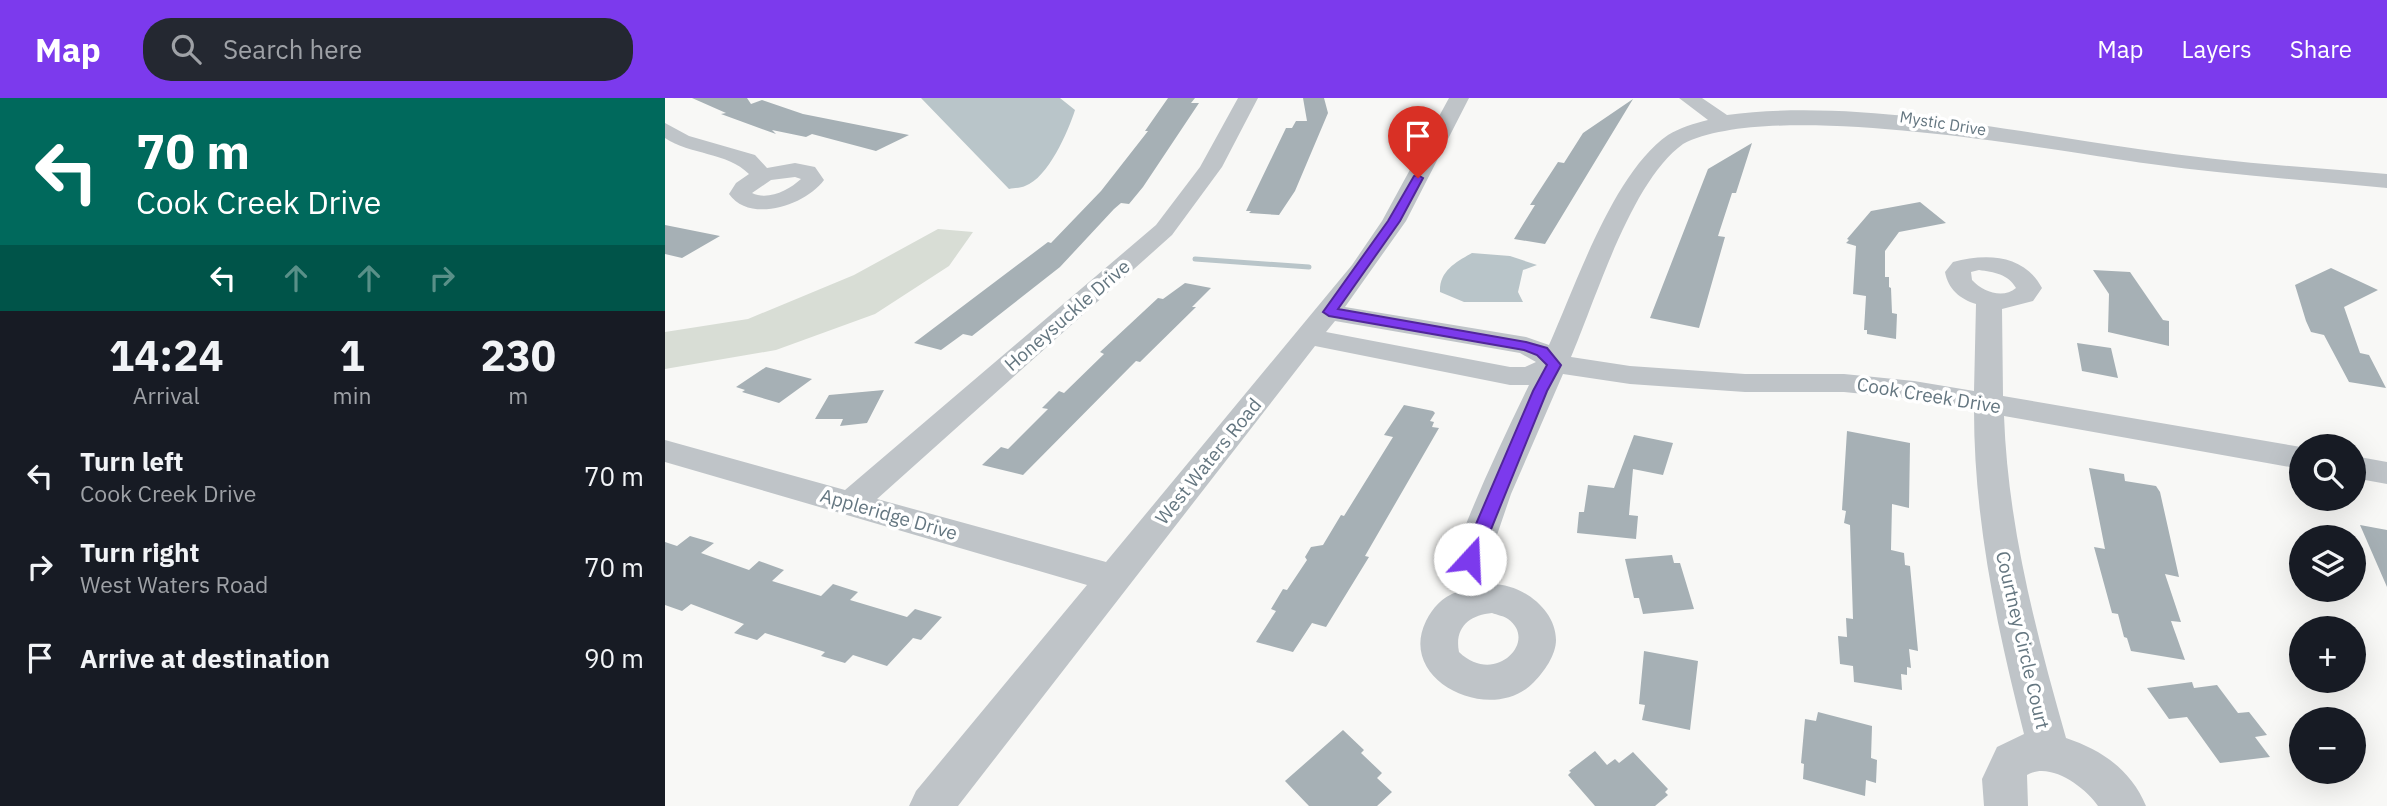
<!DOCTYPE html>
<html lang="en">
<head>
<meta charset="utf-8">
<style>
  body { margin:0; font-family:"IBM Plex Sans",sans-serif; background:#242831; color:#f1f3f6; height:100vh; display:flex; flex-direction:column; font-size:26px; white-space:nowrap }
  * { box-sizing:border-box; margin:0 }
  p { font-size:23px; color:#9ea1a6 }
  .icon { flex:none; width:38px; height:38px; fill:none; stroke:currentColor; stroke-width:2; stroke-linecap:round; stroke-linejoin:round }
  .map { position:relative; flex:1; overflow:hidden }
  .details { display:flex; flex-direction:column; background:#171b24; width:665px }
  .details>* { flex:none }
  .hud { background:#00695c; color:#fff; overflow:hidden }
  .fabs { position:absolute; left:1624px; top:336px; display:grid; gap:14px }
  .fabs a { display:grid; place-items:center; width:77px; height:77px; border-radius:50%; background:#171b24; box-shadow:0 7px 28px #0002; font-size:35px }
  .pin { position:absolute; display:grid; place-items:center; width:60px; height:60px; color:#fff; margin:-72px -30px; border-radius:50% 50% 50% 0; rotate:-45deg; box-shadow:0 0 7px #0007 }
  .pin .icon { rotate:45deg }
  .me { position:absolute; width:77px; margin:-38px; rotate:20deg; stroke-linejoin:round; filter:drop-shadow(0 0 5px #0008) }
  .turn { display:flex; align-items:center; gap:24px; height:147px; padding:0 21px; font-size:32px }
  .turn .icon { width:91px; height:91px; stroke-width:2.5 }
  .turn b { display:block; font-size:49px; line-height:60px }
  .lanes { display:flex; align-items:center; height:66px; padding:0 21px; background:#0003; justify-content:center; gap:35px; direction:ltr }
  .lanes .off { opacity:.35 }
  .eta { display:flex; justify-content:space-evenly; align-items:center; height:119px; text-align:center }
  .eta b { font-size:42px; font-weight:700; line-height:49px }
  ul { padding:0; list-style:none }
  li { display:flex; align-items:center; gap:21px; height:91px; padding:0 21px }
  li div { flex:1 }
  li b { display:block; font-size:26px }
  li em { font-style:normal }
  header { display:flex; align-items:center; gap:42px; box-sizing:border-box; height:98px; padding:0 35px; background:#7c3aed; color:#fff }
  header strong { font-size:33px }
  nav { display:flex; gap:38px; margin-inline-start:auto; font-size:24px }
  .search { width:490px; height:63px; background:#242831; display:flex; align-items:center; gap:18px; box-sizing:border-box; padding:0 24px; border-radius:28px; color:#9ea1a6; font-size:26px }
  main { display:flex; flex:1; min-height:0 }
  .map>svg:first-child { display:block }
  .green { fill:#d8ddd5 }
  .water { fill:#b9c5c9 }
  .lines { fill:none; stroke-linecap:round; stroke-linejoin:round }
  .stream { stroke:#b9c5c9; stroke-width:5 }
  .building { fill:#a6b0b5 }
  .minor { fill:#bfc4c8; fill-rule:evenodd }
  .route { fill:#7c3aed; stroke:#51269a; stroke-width:2 }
  .labels { text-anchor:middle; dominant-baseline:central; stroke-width:7; stroke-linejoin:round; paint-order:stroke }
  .far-street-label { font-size:16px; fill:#647680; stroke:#fff }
  .street-label { font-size:19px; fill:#647680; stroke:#fff }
</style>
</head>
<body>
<header>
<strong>Map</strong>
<div class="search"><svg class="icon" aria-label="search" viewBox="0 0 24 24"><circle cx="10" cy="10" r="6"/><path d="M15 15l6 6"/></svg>Search here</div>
<nav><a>Map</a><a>Layers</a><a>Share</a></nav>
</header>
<main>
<section class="details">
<div class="hud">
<div class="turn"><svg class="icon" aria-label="left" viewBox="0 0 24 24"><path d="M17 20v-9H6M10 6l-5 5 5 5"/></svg><div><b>70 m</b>Cook Creek Drive</div></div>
<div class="lanes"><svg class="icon" aria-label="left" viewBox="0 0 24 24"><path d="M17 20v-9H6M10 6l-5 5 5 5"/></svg><svg class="icon off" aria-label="ahead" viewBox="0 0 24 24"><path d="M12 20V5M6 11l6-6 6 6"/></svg><svg class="icon off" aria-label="ahead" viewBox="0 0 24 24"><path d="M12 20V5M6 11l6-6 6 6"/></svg><svg class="icon off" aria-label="right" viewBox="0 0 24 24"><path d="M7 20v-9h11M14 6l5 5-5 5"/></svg></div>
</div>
<div class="eta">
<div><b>14:24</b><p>Arrival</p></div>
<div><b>1</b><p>min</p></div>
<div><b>230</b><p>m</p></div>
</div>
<ul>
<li><svg class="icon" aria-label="left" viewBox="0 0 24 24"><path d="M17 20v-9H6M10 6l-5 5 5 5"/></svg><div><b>Turn left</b><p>Cook Creek Drive</p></div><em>70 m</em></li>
<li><svg class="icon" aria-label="right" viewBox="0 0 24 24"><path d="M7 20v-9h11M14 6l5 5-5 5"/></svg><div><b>Turn right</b><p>West Waters Road</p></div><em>70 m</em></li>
<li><svg class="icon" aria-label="arrive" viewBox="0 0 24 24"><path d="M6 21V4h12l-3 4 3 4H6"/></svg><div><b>Arrive at destination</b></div><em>90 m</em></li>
</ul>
</section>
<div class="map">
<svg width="1722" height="708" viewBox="0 0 1722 708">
  <rect width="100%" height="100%" fill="#f8f8f6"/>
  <path class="green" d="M 273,131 L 308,134 L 284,168 L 210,216 L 111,252 L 0,271 L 0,234 L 83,221 L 189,177 Z"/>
  <path class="water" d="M 256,0 L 395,0 L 410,12 C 403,34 383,80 360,88 C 356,90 349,90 344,91 Z
    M 807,155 L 845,158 L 872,167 L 858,172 L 853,194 L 858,204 L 799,204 L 775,194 C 774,173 791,164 807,155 Z"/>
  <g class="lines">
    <path class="stream" d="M 530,161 L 644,169"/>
  </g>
  <path class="building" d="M 27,0 L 82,0 L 86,6 L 97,2 L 138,16 L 244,37 L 211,53 L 147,36 L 141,39 L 107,32 L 111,36 L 56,16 L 61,15 Z
    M 503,0 L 530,0 L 526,5 L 534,5 L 478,89 L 464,106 L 456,105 L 449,111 L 395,169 L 307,238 L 298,236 L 276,252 L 249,245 L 383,144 L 386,145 L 436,93 L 483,33 L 480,33 Z
    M 638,0 L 659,0 L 663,15 L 630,93 L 614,117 L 584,115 L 586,113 L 581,113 L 621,30 L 627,30 L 631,23 L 642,23 Z
    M 968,1 L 880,146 L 849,141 L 870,107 L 865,107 L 893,64 L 899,65 L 918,35 Z
    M 1087,45 L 1071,95 L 1067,95 L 1053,138 L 1060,139 L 1034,230 L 985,220 L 1043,71 Z
    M 1255,104 L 1281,125 L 1234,134 L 1220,153 L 1220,179 L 1224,179 L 1224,189 L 1226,190 L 1227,215 L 1232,216 L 1231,241 L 1202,236 L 1202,232 L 1199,232 L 1201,198 L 1188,196 L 1191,148 L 1181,145 L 1184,142 L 1182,141 L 1206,113 Z
    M 0,127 L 55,138 L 17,160 L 0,156 Z
    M 1666,170 L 1713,192 L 1679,209 L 1695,255 L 1704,257 L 1721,290 L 1684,284 L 1659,237 L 1646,234 L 1641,223 L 1630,187 Z
    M 1428,172 L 1465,174 L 1498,222 L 1504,223 L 1504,248 L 1443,234 L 1444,196 Z
    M 520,185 L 546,190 L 527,209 L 531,209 L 475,264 L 471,263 L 358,377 L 317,367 L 336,349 L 343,351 L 383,311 L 377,310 L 394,293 L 399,295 L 439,256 L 435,254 L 493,200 L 498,201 Z
    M 1412,245 L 1446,250 L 1453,280 L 1417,273 Z
    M 101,269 L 147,281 L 114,305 L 77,294 L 80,292 L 71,289 Z
    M 219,292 L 202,325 L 175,328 L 178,321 L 150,321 L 164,297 Z
    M 739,307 L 768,313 L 770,315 L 765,323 L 769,324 L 767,329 L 774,330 L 700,458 L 704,459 L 661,529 L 647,525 L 628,554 L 591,544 L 611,513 L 606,511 L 618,491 L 622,492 L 642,462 L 640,459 L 646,449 L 658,447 L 676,417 L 679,418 L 728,339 L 719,337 Z
    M 1182,333 L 1245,345 L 1244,410 L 1227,406 L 1226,452 L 1239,455 L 1240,467 L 1245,468 L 1253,553 L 1244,551 L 1246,570 L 1242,569 L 1242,577 L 1236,576 L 1237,592 L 1189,584 L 1188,568 L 1175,566 L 1173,538 L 1182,539 L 1181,520 L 1188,521 L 1185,427 L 1179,425 L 1181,413 L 1177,412 Z
    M 969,337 L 1008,345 L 998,377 L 968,371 L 964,417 L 973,418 L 971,441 L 912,435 L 914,414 L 919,414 L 923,387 L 949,390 Z
    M 1424,370 L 1459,376 L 1460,383 L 1491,388 L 1495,394 L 1514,479 L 1500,476 L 1516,524 L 1506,523 L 1520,562 L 1466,553 L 1462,540 L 1459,539 L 1453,516 L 1447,515 L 1429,449 L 1440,451 Z
    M 1695,427 L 1722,432 L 1722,489 Z
    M 25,438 L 49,445 L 36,455 L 84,472 L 94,463 L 119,472 L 107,483 L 156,498 L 168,486 L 193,494 L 185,502 L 242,519 L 250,511 L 277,519 L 256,542 L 248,540 L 222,568 L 188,557 L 180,565 L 156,558 L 160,554 L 100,535 L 92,542 L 69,535 L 79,526 L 26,506 L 17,513 L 0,507 L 0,444 L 12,448 Z
    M 1007,457 L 1009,465 L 1015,465 L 1029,511 L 978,516 L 974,500 L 969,500 L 960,461 Z
    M 979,553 L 1033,563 L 1025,632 L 977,622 L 980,607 L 974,606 Z
    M 1527,584 L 1529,590 L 1552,587 L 1573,615 L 1584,614 L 1602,637 L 1590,639 L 1605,659 L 1555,665 L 1522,619 L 1504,621 L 1482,590 Z
    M 1153,614 L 1207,628 L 1206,660 L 1212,662 L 1211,685 L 1201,682 L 1200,698 L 1138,681 L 1139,666 L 1136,665 L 1140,621 L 1151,623 Z
    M 678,632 L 699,652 L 696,655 L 717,675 L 712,680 L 727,694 L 712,708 L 644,708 L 620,683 Z
    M 930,653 L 942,667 L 950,661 L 954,665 L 968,654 L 1003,691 L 1000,694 L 1003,697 L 990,708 L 930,708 L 903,677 L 906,674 L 904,673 Z"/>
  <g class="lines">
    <path class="minor" d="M 573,0 L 593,0 L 557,69 L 507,137 L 212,401 L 441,464 L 687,167 L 717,123 L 784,0 L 804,0 L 741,123 L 680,209 L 861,239 L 884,247 C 911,187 948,75 1003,37 C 1014,30 1030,25 1043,22 L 1014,0 L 1037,0 L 1062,17 C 1187,0 1347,33 1473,51 C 1556,64 1639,69 1722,76 L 1722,90 C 1643,82 1564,77 1486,66 C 1379,51 1107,0 1018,46 C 966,83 931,201 906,259 L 965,268 L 1080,276 L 1179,276 L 1249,283 L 1309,293 L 1311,206 C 1295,201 1283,191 1280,174 L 1288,164 C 1321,155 1359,156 1377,190 L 1368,203 L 1337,211 L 1338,298 L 1636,349 L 1636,371 L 1339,318 C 1343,429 1371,534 1401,640 C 1437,652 1466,672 1481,708 L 1433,708 C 1420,689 1385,663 1362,677 L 1363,708 L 1319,708 L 1317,681 L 1332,649 L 1359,636 C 1332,529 1309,424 1309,312 L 1249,301 L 1179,294 L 1080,294 L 965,286 L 898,276 L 846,396 L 819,475 L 824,486 C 854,484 891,510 891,542 C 891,557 879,574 869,584 C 828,628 731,584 761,523 C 768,509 777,500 791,494 L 783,475 C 805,410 834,349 864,287 L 845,287 L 650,248 L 293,708 L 244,708 L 251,693 L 422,487 L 0,364 L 0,342 L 180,392 L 491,127 L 535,69 ZM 1314,172 C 1329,174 1343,176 1351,190 C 1338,201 1318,194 1307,182 L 1306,174 ZM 670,223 L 855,255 L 871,264 L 860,269 L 845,269 L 661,234 ZM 827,515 C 832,517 839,518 843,521 C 874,543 830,589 794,554 C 789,529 805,517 827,515 Z
      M 0,25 L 24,38 L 90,57 L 102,70 L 130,65 L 150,69 L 159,82 C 141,107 85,126 64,96 L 71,85 L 84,76 C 62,54 25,57 0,40 ZM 130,79 L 136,81 C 124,92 103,103 87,95 L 106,82 Z
      M 1689,358 L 1722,364 L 1722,386 L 1689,380 Z"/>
  </g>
  <path class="route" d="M 753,77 L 758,80 L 735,123 L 673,211 L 861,244 L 882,250 L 896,267 L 882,293 L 814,461 L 811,466 L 799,466 L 796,461 L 868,293 L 882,267 L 872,257 L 859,252 L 664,218 L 658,214 L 723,123 L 749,78 Z"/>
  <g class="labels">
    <g class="far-street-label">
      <text transform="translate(1278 25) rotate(9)">Mystic Drive</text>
    </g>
    <g class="street-label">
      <text transform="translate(402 217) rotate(-41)">Honeysuckle Drive</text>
      <text transform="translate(1264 297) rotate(9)">Cook Creek Drive</text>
      <text transform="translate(543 363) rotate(-51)">West Waters Road</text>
      <text transform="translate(224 416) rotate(16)">Appleridge Drive</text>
      <text transform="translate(1358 542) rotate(77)">Courtney Circle Court</text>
    </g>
  </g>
</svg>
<div class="fabs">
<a><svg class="icon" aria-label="search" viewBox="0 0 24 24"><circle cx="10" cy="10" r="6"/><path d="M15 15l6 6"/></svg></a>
<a><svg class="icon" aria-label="layers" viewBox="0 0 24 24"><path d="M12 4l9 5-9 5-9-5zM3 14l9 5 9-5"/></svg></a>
<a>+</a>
<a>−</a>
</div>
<div class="pin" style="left:753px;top:80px;background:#d93025"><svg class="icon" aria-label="arrive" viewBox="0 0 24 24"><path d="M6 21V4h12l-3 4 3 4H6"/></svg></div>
<svg class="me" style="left:805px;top:461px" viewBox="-20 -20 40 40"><circle r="19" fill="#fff"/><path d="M0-13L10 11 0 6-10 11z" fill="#7c3aed"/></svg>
</div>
</main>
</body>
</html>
